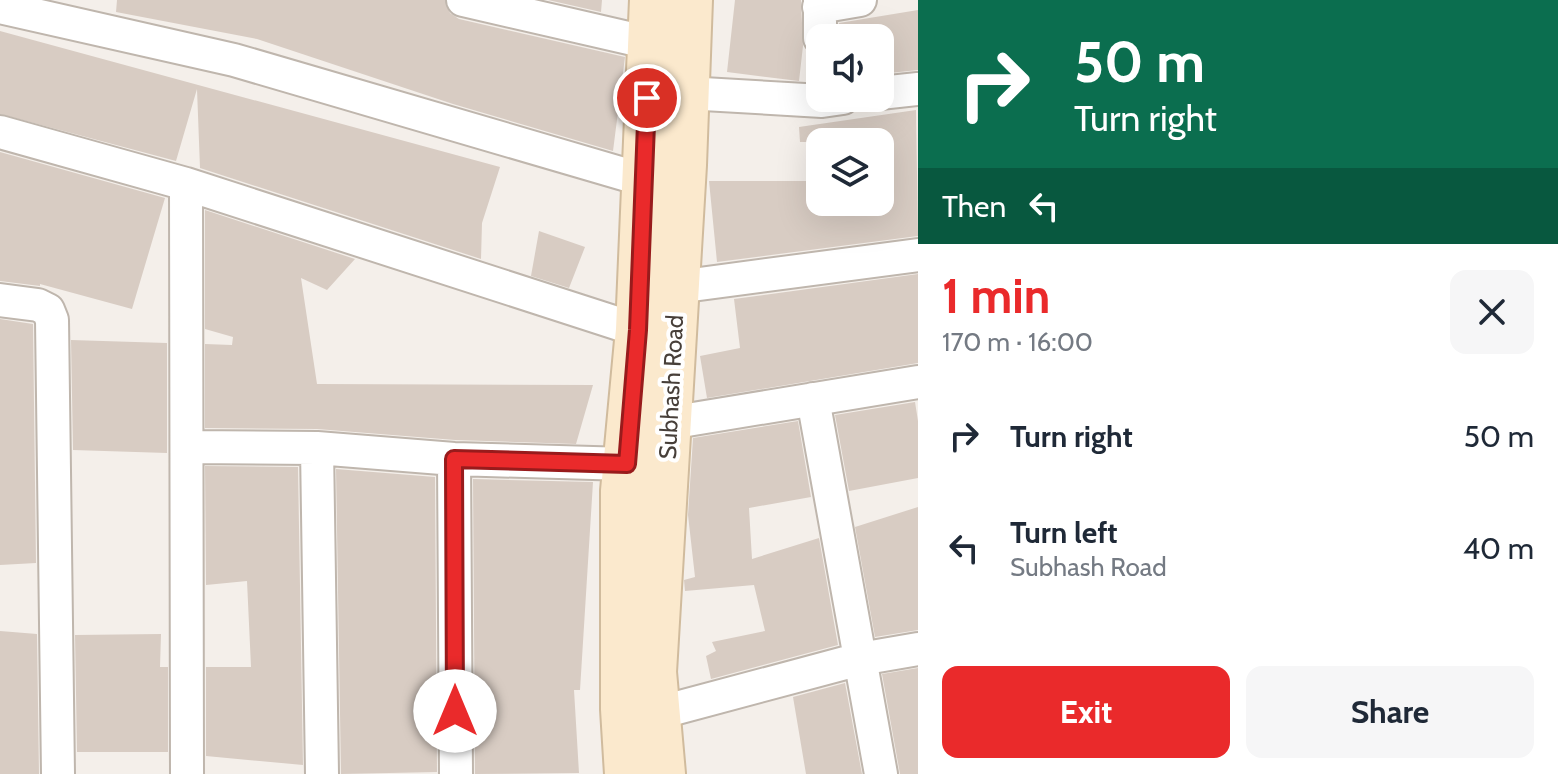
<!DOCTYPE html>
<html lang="en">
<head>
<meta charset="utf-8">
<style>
  body { margin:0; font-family:Cabin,sans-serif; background:#f6f6f7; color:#1f2937; height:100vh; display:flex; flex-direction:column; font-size:30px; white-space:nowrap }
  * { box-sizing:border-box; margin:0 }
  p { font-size:26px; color:#747a83 }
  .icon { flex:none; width:44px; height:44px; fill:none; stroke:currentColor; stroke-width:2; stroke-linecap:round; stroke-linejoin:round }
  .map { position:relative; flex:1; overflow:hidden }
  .sheet { display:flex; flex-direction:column; background:#fff; width:640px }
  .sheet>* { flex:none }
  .guide { background:#0b6e4f; color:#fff; overflow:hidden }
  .buttons { position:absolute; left:806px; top:24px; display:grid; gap:16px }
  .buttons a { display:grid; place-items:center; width:88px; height:88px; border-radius:16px; background:#fff; box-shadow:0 8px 32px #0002; font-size:40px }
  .pin { position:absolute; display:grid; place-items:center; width:68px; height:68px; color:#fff; margin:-34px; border:4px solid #fff; border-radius:50%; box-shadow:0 2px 8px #0007 }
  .me { position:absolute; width:88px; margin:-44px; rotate:0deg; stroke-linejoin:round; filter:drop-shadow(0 0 6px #0008) }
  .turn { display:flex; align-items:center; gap:28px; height:168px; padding:0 24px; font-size:36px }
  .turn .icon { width:104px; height:104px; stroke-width:2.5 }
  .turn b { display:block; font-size:56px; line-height:68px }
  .then { display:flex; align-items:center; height:76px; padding:0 24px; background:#0003; gap:16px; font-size:30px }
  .round { display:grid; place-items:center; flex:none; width:84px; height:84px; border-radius:16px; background:#f6f6f7 }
  .summary { display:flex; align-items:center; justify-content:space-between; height:136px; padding:0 24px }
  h1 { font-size:48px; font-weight:800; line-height:60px; color:#ea2a2b }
  .cta { display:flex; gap:16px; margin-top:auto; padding:16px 24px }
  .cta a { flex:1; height:92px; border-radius:16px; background:#ea2a2b; color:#fff; font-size:32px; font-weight:800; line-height:92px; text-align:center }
  .cta a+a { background:#f6f6f7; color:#1f2937 }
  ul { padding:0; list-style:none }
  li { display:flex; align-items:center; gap:24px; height:112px; padding:0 24px }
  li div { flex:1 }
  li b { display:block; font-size:30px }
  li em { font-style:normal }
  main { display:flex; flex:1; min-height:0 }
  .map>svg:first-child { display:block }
  .building { fill:#d8ccc3 }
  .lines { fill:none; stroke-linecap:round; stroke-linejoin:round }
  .street-casing { stroke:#bfb6ad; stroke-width:36 }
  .secondary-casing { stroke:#d0bb9d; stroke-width:48 }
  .street { stroke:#fff; stroke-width:32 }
  .secondary { stroke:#fbe9cd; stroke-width:44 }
  .route-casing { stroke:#981b1c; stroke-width:20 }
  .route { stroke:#ea2a2b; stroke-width:14 }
  .labels { text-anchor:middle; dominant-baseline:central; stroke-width:8; stroke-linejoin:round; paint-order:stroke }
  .street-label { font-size:24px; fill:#473f39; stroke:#fff }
</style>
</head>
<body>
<main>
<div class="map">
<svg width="918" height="774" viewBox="0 0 918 774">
  <rect width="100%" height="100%" fill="#f4efea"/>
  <path class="building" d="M 117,0 L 445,0 L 450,13 L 459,19 L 625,57 L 613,151 L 453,104 L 257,39 L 116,12 Z
    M 548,0 L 602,0 L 601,12 Z
    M 735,0 L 801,0 L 803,46 L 799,81 L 727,72 Z
    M 918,10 L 918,70 L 880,74 L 880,38 L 839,38 L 839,23 Z
    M 0,31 L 500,167 L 482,223 L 481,259 L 200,168 L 197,89 L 176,161 L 0,114 Z
    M 916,110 L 918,236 L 717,262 L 709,181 L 820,181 L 820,202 L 880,202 L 880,142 L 800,142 L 799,127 Z
    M 0,152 L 165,198 L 132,309 L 40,284 L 40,286 L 0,281 Z
    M 205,210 L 355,259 L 327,290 L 301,278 L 317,384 L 593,385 L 576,444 L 455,440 L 317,429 L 205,428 L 205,344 L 232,345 L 233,337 L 205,329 Z
    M 539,231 L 585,247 L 569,288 L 531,276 Z
    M 918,274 L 918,363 L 707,398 L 700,356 L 740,348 L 734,299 Z
    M 0,319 L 33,324 L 36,563 L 0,565 Z
    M 71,340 L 167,343 L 167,453 L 73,450 Z
    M 915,402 L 918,421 L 918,478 L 849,491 L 835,415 Z
    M 798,421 L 811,497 L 749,508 L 752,559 L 819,538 L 838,645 L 711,679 L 706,656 L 716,651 L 712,642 L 765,631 L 754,585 L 685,591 L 684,580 L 695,577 L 688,515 L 693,438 Z
    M 205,466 L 298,467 L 303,765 L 206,756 L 206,667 L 251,667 L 247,581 L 206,585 Z
    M 336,469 L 435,477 L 437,772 L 341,774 Z
    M 473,479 L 593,482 L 580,690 L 574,690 L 579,773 L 475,774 Z
    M 918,507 L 918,630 L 875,637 L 855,527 Z
    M 0,631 L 37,634 L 39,774 L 0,774 Z
    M 161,634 L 160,667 L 168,667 L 168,752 L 77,752 L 75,635 Z
    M 918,668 L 918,774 L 900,774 L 882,674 Z
    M 845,683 L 862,774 L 806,774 L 793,697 Z"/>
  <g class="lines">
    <defs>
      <path id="street" d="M 463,0 L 650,43
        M 0,7 L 234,60 L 644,180
        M 819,7 L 860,0
        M 820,38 L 820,0
        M 686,93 L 822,101 L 843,98
        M 880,93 L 918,89
        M 0,132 L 186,184 L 187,774
        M 186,184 L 638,330
        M 677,287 L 918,255
        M 0,300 L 38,305 L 48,310 L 52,320 L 58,774
        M 813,399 L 881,774
        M 669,423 L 918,382
        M 187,447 L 317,448 L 322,774
        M 317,448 L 454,459 L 627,464
        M 454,459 L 456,774
        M 658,713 L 860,659 L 918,649"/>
      <path id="secondary" d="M 627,774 L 623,709 L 623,491 L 638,330 L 652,0
        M 663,774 L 654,672 L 684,165 L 690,0"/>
    </defs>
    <use href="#street" class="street-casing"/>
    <use href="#secondary" class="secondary-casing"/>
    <use href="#street" class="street"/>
    <use href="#secondary" class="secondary"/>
  </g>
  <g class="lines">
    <defs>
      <path id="route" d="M 455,711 L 454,459 L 627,464 L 638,330 L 647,98"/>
    </defs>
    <use href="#route" class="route-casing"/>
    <use href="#route" class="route"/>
  </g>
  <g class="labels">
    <g class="street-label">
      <text transform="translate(671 387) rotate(-87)">Subhash Road</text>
    </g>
  </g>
</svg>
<div class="buttons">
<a><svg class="icon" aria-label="sound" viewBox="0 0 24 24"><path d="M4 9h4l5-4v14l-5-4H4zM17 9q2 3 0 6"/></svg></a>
<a><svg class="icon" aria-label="layers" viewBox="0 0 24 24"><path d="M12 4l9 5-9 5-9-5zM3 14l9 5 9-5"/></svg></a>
</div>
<div class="pin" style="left:647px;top:98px;background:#d93025"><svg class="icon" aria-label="arrive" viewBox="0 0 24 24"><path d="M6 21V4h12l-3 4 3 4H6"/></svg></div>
<svg class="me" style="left:455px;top:711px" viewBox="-20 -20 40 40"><circle r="19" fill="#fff"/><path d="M0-13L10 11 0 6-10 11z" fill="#ea2a2b"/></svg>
</div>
<section class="sheet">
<div class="guide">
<div class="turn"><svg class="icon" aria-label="right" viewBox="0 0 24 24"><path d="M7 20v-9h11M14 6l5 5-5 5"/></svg><div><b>50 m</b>Turn right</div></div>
<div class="then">Then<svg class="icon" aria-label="left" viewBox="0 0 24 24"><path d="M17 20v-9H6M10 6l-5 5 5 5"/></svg></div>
</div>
<div class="summary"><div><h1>1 min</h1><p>170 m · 16:00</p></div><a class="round"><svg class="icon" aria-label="close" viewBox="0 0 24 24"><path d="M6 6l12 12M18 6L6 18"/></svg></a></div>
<ul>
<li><svg class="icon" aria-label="right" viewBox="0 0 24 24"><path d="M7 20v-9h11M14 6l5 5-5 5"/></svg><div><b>Turn right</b></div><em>50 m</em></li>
<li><svg class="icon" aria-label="left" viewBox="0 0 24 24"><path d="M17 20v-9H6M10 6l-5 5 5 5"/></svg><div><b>Turn left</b><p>Subhash Road</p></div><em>40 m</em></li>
</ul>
<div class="cta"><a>Exit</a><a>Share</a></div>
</section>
</main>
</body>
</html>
